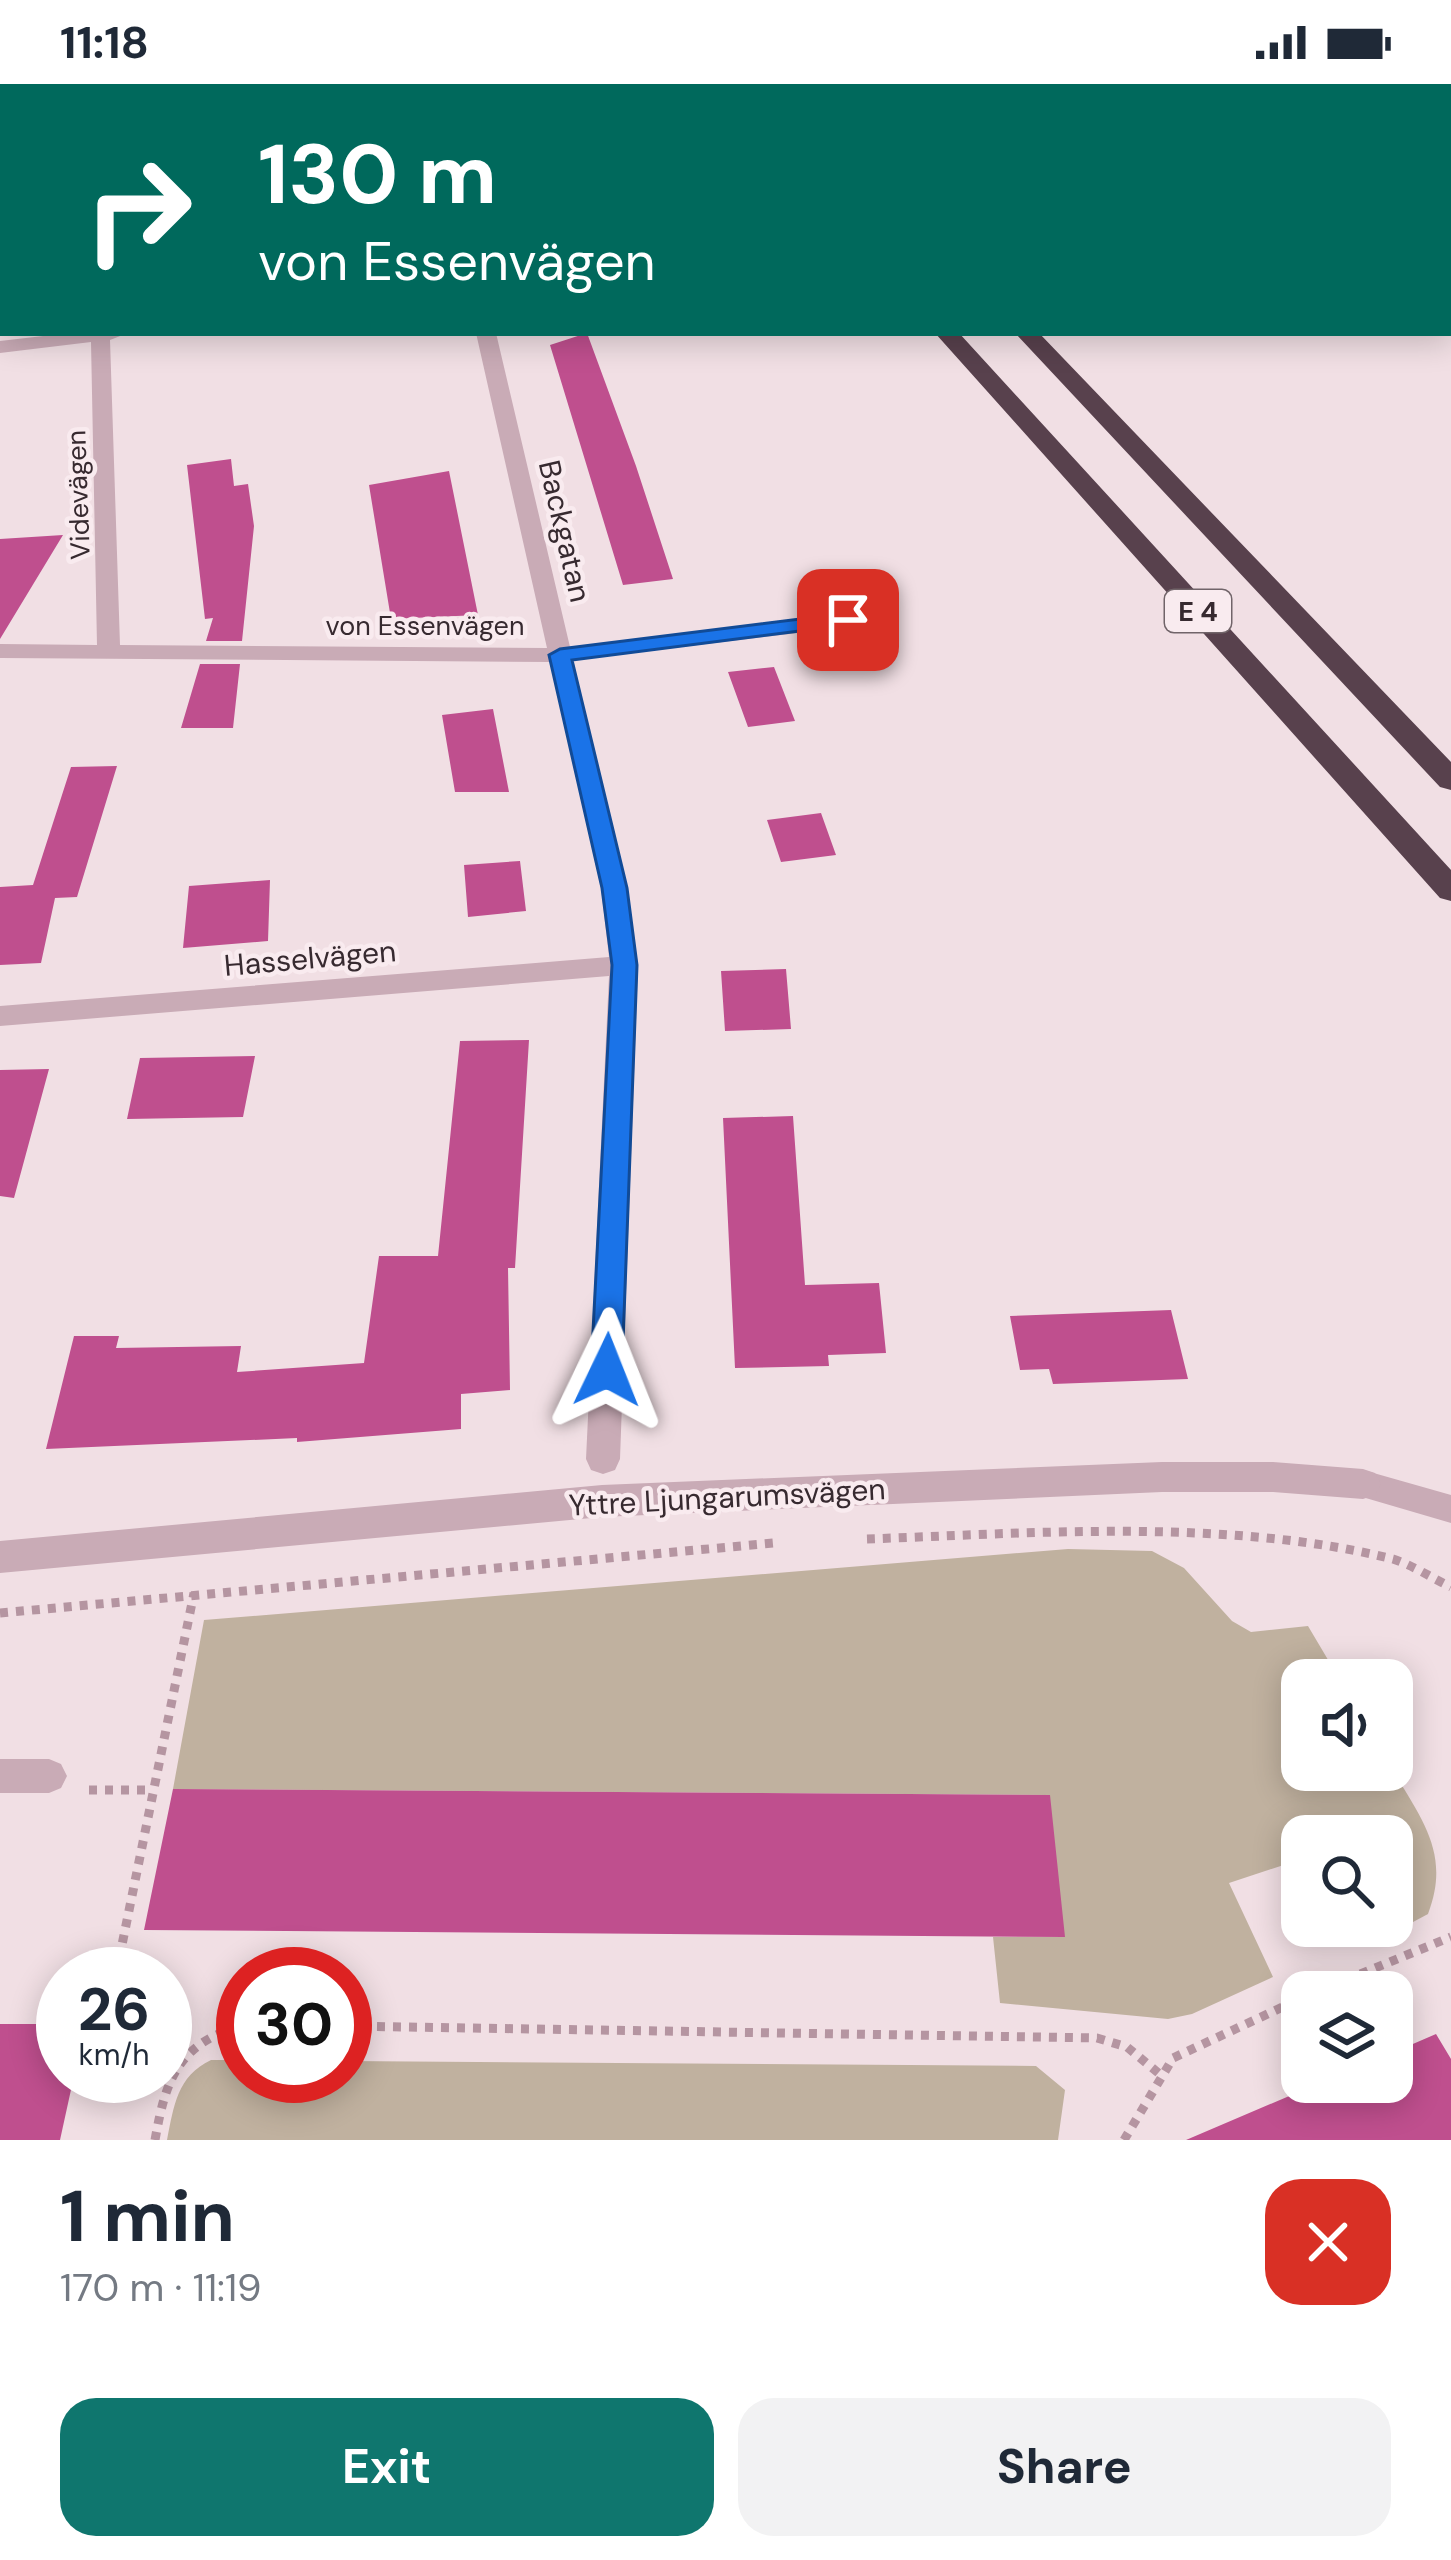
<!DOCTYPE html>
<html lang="en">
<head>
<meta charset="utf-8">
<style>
  body { margin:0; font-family:"DM Sans",sans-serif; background:#f2f2f3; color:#1f2937; height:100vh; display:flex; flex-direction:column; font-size:45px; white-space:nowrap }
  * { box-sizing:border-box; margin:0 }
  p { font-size:39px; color:#747a83 }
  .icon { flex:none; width:66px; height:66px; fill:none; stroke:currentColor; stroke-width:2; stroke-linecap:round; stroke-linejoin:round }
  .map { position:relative; height:2056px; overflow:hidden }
  .details { display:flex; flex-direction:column; background:#fff; flex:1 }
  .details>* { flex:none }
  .banner { position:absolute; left:0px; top:0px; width:1452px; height:252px; box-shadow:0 6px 30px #0003; background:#00695c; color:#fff; overflow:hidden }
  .fabs { position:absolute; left:1281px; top:1575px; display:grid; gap:24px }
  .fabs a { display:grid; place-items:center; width:132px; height:132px; border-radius:24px; background:#fff; box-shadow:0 6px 30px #0003; font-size:60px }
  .speed { position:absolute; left:36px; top:1863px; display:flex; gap:24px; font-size:60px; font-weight:700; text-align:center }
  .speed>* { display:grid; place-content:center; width:156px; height:156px; border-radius:50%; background:#fff; box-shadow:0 6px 30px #0003; line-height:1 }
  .speed small { font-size:30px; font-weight:400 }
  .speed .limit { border:18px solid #d22; background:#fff; color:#111 }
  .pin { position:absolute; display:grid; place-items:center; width:102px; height:102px; color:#fff; margin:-51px; border-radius:24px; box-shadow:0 6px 18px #0006 }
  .me { position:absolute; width:132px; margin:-66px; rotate:2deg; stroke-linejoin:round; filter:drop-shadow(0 0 9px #0008) }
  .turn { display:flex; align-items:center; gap:42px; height:252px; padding:0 60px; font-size:54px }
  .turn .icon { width:156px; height:156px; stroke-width:2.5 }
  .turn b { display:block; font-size:84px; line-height:102px }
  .round { display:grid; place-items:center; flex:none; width:126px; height:126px; border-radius:36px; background:#f2f2f3 }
  .head { display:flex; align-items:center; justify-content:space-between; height:204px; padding:0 60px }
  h1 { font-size:72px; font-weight:700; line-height:90px }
  .cta { display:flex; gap:24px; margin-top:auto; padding:24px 60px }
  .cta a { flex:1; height:138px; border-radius:36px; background:#0f766e; color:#fff; font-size:48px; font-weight:700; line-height:138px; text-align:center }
  .cta a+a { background:#f2f2f3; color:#1f2937 }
  .status { display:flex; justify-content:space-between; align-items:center; height:84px; padding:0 60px; background:#fff; direction:ltr }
  .status svg { height:33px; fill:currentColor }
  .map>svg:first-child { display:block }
  .green { fill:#c0b19f }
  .building { fill:#bf4f8e }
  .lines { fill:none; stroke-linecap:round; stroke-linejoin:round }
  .path { stroke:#b595a1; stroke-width:9; stroke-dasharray:8 8; stroke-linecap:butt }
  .lane { fill:#c9abb6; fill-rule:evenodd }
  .street { fill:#c9abb6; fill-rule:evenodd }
  .highway { fill:#58414d; fill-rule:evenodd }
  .route { fill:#1a73e8; stroke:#114b97; stroke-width:3 }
  .labels { text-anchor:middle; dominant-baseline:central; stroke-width:9; stroke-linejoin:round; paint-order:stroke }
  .far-street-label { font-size:27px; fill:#372a30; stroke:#f9ebef }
  .shield { fill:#f9ebef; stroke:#716469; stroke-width:3 }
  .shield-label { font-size:27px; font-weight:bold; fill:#372a30 }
  .street-label { font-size:30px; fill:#372a30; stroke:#f9ebef }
</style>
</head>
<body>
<div class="status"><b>11:18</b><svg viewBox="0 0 49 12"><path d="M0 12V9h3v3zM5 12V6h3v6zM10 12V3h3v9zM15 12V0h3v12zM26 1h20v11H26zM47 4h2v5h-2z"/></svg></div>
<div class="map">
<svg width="1451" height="2056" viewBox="0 0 1451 2056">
  <rect width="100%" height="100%" fill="#f1dfe4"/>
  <path class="green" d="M 1068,1465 L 1152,1467 L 1184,1484 L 1232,1537 L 1251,1548 L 1308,1542 L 1340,1596 L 1302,1596 L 1302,1686 L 1392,1685 C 1422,1736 1451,1770 1428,1830 L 1400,1845 L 1392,1829 L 1392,1752 L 1302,1752 L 1302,1775 L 1229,1799 L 1273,1893 L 1192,1930 L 1168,1935 L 1000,1919 L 993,1853 L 1064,1853 L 1049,1711 L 173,1705 L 204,1536 Z
    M 211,1976 L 243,1976 L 243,1992 L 345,1992 L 345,1977 L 1036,1982 L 1065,2006 L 1058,2056 L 167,2056 C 174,2022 177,1992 211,1976 Z"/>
  <path class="building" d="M 587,249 L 636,382 L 673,495 L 623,501 L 550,261 Z
    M 231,375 L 234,402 L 248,400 L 254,442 L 242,557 L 206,557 L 213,534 L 205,535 L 187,381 Z
    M 449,387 L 478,531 L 391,535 L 369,401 Z
    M 63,451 L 0,555 L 0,455 Z
    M 200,580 L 240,580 L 233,644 L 181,644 Z
    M 774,583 L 795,637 L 748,643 L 728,588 Z
    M 493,625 L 509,708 L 455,708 L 442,631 Z
    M 117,682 L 77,813 L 55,814 L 41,879 L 0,881 L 0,803 L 33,801 L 71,683 Z
    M 821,729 L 836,771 L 781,778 L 767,736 Z
    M 520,777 L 526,827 L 468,833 L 464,781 Z
    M 270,796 L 268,857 L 183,864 L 189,802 Z
    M 786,885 L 791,945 L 725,947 L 721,887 Z
    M 529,956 L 515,1184 L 508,1184 L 510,1306 L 461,1310 L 461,1345 L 297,1358 L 297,1354 L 46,1365 L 74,1252 L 119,1252 L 116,1264 L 241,1262 L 237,1288 L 364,1279 L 379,1172 L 438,1172 L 460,957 Z
    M 255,972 L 243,1033 L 127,1035 L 140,974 Z
    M 49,985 L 14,1114 L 0,1112 L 0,986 Z
    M 793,1032 L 805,1201 L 879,1199 L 886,1269 L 828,1271 L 829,1282 L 735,1284 L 723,1034 Z
    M 1171,1226 L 1188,1295 L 1053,1300 L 1049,1285 L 1020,1286 L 1010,1232 Z
    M 173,1705 L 1050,1711 L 1065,1853 L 144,1846 Z
    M 0,1940 L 63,1940 L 63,1992 L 74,1992 L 60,2056 L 0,2056 Z
    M 1436,1950 L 1451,1975 L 1451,2056 L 1186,2056 L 1322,1998 L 1392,1998 L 1392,1969 Z"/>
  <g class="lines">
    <path class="path" d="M 867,1455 C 1035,1449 1228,1434 1393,1475 C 1412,1481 1432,1494 1451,1503
      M 0,1529 L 774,1459
      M 89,1706 L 153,1706
      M 116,1890 L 194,1509
      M 1316,1908 L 1451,1853
      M 345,1942 L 1097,1954 L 1127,1963 L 1162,1992
      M 165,1949 L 189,1962
      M 155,2056 C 166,1994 178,1960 243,1941
      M 1124,2056 L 1173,1974 L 1302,1914"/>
    <path class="lane" d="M 959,0 L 974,0 L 976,3 L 961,3 Z
      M 1314,0 L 1330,0 L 1332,3 L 1316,3 Z
      M 1427,0 L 1451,0 L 1451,5 L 1425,3 Z
      M 1449,21 L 1451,21 L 1451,30 L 1449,30 Z
      M 1363,1386 L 1451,1411 L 1451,1439 L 1352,1410 L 1347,1400 L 1352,1390 Z
      M 0,1675 L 49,1675 L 61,1680 L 67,1692 L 61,1704 L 49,1709 L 0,1709 Z"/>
    <path class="street" d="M 348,0 L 365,0 L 367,3 L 350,3 Z
      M 69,249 L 128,249 L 110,256 L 120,561 L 547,564 L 476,249 L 496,249 L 570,563 L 848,529 L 860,536 L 848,543 L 573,576 L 627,804 L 638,881 L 620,1375 L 615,1386 L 603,1390 L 591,1386 L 586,1375 L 609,892 L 0,942 L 0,922 L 609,873 L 601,804 L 550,578 L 0,574 L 0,560 L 97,561 L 91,258 L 0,269 L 0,257 Z
      M 1162,1378 L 1273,1378 L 1363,1385 L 1375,1389 L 1381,1400 L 1375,1411 L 1363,1415 L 1273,1408 L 1162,1408 L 602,1433 L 0,1489 L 0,1457 L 602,1401 Z"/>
    <path class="highway" d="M 714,0 L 733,0 L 735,3 L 716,3 Z
      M 781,0 L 800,0 L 802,3 L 783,3 Z
      M 935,249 L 959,249 L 1451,786 L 1451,817 L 1440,814 Z
      M 1015,249 L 1039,249 L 1451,678 L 1451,706 L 1440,703 Z"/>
  </g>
  <path class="route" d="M 848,529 L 858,536 L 855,540 L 572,576 L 627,804 L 637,881 L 622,1286 L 617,1294 L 607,1298 L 596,1294 L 591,1286 L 612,881 L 602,804 L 549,571 L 560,565 Z"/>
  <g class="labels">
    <g class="far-street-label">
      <text transform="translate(78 411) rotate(-92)">Videvägen</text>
      <text x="425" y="541">von Essenvägen</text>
    </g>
    <rect class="shield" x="1165" y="506" width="66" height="42" rx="9"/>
    <g class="shield-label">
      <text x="1198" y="527">E 4</text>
    </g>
    <g class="street-label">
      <text transform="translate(565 447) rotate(77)">Backgatan</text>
      <text transform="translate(310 874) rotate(-5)">Hasselvägen</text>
      <text transform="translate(727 1413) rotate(-3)">Yttre Ljungarumsvägen</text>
    </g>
  </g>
</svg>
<div class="fabs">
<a><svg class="icon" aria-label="sound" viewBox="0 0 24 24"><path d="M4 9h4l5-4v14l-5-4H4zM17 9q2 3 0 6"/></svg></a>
<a><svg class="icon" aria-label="search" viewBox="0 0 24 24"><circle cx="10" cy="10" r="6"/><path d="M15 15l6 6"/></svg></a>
<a><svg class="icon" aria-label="layers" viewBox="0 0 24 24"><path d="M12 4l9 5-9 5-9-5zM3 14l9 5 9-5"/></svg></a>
</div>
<div class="speed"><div>26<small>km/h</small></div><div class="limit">30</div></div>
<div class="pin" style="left:848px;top:536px;background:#d93025"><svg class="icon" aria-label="arrive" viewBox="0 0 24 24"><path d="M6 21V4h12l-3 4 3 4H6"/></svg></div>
<svg class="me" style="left:607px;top:1286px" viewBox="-20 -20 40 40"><path d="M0-17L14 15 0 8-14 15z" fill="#1a73e8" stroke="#fff" stroke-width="4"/></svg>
<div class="banner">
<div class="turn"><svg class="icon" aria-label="right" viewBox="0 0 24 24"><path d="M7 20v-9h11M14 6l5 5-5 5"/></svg><div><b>130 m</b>von Essenvägen</div></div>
</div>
</div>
<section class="details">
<div class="head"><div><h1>1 min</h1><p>170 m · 11:19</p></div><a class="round" style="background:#d93025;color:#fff"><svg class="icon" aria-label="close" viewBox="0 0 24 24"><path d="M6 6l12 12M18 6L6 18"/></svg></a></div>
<div class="cta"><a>Exit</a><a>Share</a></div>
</section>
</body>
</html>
